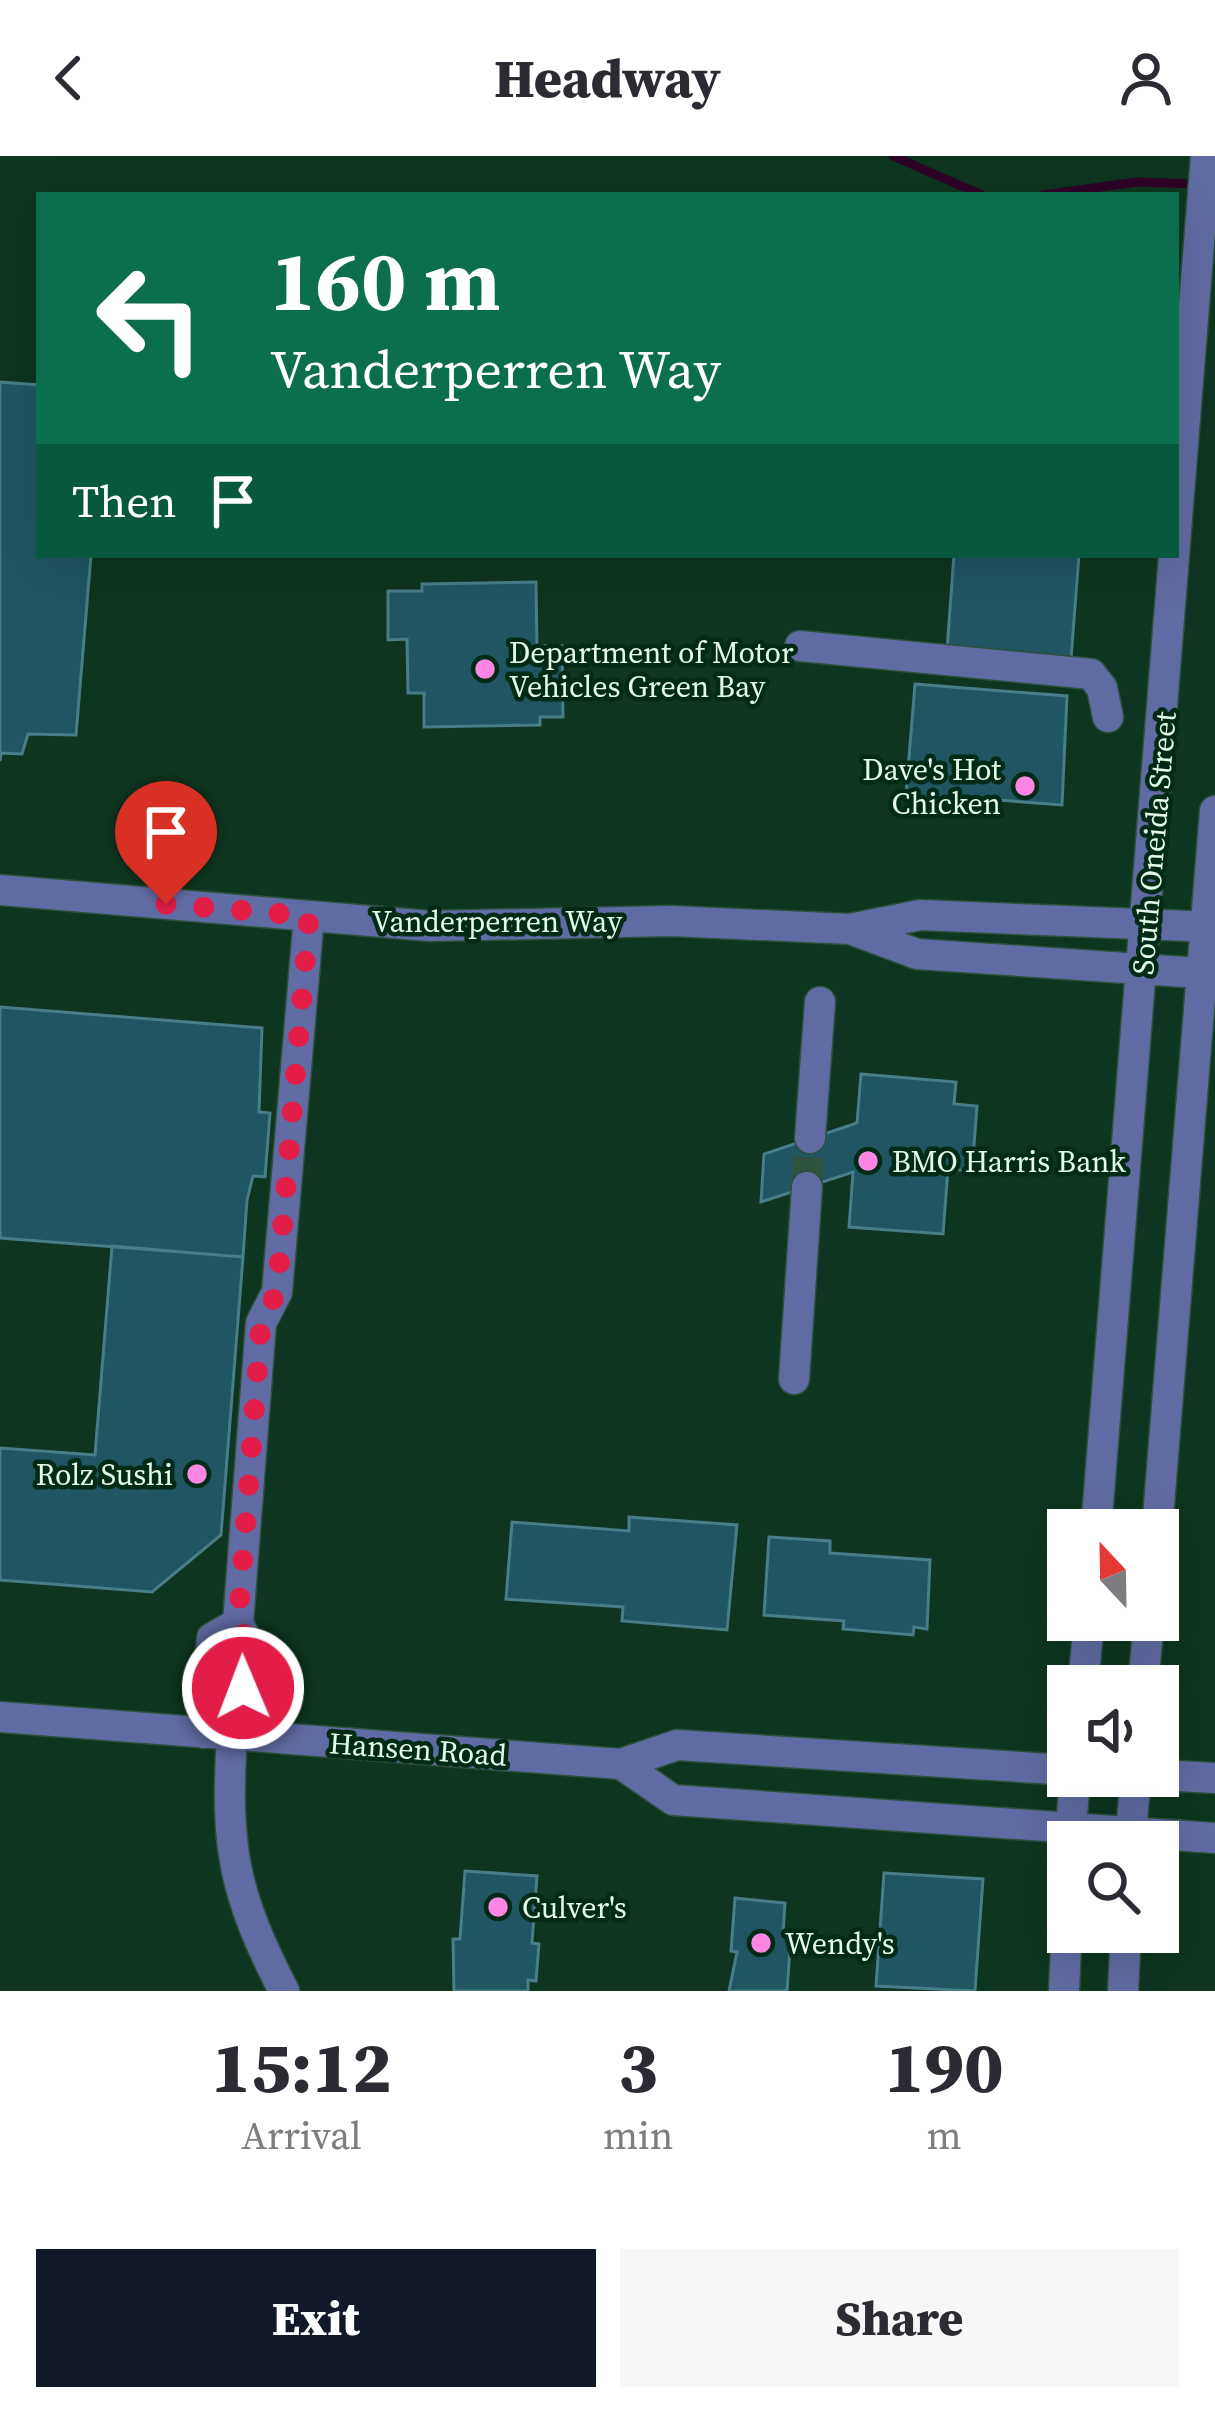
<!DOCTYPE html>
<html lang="en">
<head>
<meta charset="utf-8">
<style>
  body { margin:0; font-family:"Source Serif 4",serif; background:#f7f7f7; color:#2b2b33; height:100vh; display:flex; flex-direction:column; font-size:45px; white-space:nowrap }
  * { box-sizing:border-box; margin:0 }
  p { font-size:39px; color:#7c7c81 }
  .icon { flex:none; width:66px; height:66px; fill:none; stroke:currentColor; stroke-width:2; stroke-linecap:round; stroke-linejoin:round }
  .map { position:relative; height:1835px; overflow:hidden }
  .details { display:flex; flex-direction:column; background:#fff; flex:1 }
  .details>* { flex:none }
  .banner { position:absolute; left:36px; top:36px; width:1143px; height:366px; border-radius:0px; box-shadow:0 12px 48px #0002; background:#0b6e4f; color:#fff; overflow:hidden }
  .needle { width:78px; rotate:338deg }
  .fabs { position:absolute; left:1047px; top:1353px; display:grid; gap:24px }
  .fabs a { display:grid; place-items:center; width:132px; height:132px; border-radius:0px; background:#fff; box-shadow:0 12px 48px #0002; font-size:60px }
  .pin { position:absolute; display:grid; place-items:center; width:102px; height:102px; color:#fff; margin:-123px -51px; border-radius:50% 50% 50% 0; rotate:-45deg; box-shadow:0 0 12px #0007 }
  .pin .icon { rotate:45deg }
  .me { position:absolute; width:132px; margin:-66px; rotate:359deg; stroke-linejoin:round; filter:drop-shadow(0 0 9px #0008) }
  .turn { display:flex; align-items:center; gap:42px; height:252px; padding:0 36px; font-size:54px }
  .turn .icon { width:156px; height:156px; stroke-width:2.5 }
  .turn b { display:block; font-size:84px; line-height:102px }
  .then { display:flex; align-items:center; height:114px; padding:0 36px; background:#0003; gap:24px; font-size:45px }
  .eta { display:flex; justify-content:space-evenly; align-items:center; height:204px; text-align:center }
  .eta b { font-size:72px; font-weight:800; line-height:84px }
  .button { display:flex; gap:24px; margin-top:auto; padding:24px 36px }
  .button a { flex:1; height:138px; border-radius:0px; background:#111827; color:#fff; font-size:48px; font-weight:800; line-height:138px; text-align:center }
  .button a+a { background:#f7f7f7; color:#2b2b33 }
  header { display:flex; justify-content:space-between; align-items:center; height:156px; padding:0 36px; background:#fff; font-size:54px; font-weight:800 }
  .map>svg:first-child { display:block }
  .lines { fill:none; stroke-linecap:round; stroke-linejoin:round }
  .stream { stroke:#2d0326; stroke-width:9 }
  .building { fill:#1f5662; stroke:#487d8a; stroke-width:3 }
  .minor-tunnel { stroke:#2e523d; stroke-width:30; stroke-dasharray:30 15; stroke-linecap:butt }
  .minor-casing { stroke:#2c503b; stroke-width:33 }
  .minor { stroke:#616ba3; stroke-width:30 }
  .route { stroke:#e11d48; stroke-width:21; stroke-dasharray:0 37.8 }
  .poi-dot { fill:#fc86e3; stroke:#022b16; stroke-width:4.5 }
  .labels { text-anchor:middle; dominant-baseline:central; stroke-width:9; stroke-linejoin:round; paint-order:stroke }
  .poi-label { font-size:30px; fill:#e3f9ea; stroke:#022b16; text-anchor:start }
  .street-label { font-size:30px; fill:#e3f9ea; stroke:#022b16 }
</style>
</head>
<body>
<header><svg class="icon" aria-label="back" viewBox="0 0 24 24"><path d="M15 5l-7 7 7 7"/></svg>Headway<svg class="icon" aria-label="person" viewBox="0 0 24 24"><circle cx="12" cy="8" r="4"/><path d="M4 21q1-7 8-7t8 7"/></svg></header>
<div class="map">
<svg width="1215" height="1835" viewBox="0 0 1215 1835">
  <rect width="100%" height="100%" fill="#0e351f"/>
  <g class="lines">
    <path class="stream" d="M 893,0 L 982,39
      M 1043,39 L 1137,26 L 1198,28"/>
  </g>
  <path class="building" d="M 0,226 L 39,229 L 39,399 L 91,399 L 76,579 L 28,578 L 22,598 L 1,597 L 0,605 Z
    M 954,399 L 1079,399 L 1071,503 L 947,494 Z
    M 536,426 L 537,490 L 562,490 L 563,561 L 540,561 L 540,569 L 424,571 L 424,537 L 408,537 L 407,483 L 388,484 L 388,435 L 422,435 L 422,428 Z
    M 915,528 L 1067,540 L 1062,649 L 998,644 L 997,651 L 906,638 Z
    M 0,851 L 262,872 L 259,956 L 270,957 L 265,1021 L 253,1020 L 247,1044 L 243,1101 L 0,1082 Z
    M 861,918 L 956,926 L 954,948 L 977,950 L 972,1015 L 948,1013 L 943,1078 L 849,1071 L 853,1016 L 761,1046 L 764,998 L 857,967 Z
    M 112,1090 L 243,1101 L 221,1379 L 152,1436 L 0,1424 L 0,1292 L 95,1299 Z
    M 629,1361 L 737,1369 L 727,1474 L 622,1465 L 623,1451 L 506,1443 L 512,1366 L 629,1375 Z
    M 769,1381 L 830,1385 L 830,1397 L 930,1404 L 927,1473 L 914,1471 L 913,1479 L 843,1473 L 844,1465 L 764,1459 Z
    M 465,1715 L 537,1720 L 532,1787 L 539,1788 L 536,1825 L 528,1824 L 528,1835 L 454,1835 L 453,1783 L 460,1783 Z
    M 884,1717 L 983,1723 L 975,1835 L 876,1830 Z
    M 735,1742 L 785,1747 L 783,1778 L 791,1779 L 787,1835 L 729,1835 L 737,1796 L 731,1795 Z"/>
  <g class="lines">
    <path class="minor-tunnel" d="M 807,1031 L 810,982"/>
    <defs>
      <path id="minor" d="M 800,490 L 1091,518 L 1102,532 L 1108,561
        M 0,734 L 430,770 L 671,765 L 850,773 L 920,759 L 1215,771
        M 850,773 L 917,798 L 1215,818
        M 810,982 L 820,846
        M 794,1223 L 807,1031
        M 1096,1374 L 1206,0
        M 1157,1374 L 1215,655
        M 1083,1530 L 1089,1464
        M 1143,1530 L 1149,1464
        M 0,1561 L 621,1608 L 677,1589 L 1068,1614
        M 204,1577 L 212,1482 L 238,1467
        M 232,1580 C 225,1690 233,1736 284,1835
        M 239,1580 L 247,1485 L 238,1467 L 261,1167 L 277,1136 L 309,760
        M 621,1608 L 673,1644 L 1215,1682
        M 1158,1619 L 1215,1622
        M 1070,1686 L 1075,1620
        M 1130,1686 L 1136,1620
        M 1064,1835 L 1068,1748
        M 1123,1835 L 1126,1776"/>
    </defs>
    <use href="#minor" class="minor-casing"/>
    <use href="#minor" class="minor"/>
  </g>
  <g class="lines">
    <path class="route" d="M 166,748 L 309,760 L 277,1136 L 261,1167 L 238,1467 L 247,1485 L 243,1532"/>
  </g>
  <g class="poi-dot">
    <circle cx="485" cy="513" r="12"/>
    <circle cx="1025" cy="630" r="12"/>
    <circle cx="868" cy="1005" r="12"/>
    <circle cx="197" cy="1318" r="12"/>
    <circle cx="498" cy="1751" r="12"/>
    <circle cx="761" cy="1787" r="12"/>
  </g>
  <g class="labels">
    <g class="poi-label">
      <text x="509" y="496">Department of Motor<tspan x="509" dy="34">Vehicles Green Bay</tspan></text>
      <text x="1001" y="613" text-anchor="end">Dave's Hot<tspan x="1001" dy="34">Chicken</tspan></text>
      <text x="892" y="1005">BMO Harris Bank</text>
      <text x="173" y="1318" text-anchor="end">Rolz Sushi</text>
      <text x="522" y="1751">Culver's</text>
      <text x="785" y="1787">Wendy's</text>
    </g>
    <g class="street-label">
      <text transform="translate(1154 687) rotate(-85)">South Oneida Street</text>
      <text x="497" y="765">Vanderperren Way</text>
      <text transform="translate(418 1593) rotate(4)">Hansen Road</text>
    </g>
  </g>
</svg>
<div class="fabs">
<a><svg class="needle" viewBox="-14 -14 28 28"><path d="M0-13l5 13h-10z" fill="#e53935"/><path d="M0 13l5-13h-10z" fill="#7c7c81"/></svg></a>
<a><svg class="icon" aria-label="sound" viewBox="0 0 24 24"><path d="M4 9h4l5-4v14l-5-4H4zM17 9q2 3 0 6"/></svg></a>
<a><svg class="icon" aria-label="search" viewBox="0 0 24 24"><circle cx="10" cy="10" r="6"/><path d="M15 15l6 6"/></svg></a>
</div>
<div class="pin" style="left:166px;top:748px;background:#d93025"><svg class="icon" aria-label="arrive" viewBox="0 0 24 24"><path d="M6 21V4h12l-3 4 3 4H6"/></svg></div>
<svg class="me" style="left:243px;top:1532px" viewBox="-20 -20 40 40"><circle r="17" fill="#e11d48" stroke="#fff" stroke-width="3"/><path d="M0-11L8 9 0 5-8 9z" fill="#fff"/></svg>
<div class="banner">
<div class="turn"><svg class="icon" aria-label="left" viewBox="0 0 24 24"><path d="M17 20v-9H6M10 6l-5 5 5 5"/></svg><div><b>160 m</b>Vanderperren Way</div></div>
<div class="then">Then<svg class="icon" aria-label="arrive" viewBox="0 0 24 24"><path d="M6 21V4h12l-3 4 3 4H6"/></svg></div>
</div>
</div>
<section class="details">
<div class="eta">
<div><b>15:12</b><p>Arrival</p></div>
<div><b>3</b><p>min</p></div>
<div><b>190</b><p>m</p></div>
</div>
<div class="button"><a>Exit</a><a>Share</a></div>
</section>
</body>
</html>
